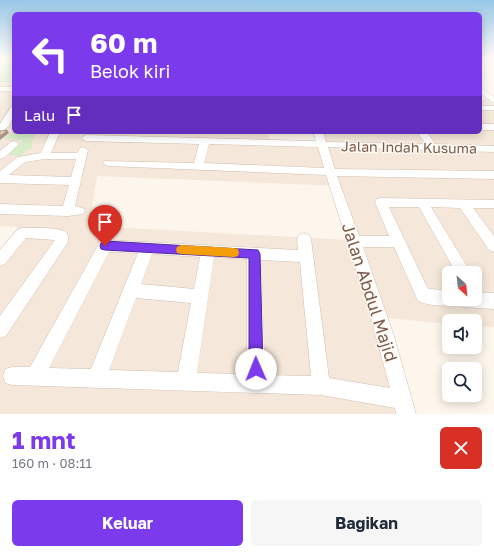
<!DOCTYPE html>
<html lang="id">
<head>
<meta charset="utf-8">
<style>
  body { margin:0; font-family:"Golos Text",sans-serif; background:#f6f6f7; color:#1f2937; height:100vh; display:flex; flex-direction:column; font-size:15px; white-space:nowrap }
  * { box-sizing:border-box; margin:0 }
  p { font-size:13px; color:#747a83 }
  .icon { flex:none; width:22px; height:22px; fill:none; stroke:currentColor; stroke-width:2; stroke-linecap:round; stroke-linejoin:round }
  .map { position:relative; height:414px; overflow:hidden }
  .panel { display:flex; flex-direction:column; background:#fff; flex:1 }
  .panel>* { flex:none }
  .hud { position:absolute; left:12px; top:12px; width:470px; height:122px; border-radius:6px; box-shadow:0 2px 10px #0003; background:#7c3aed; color:#fff; overflow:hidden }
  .needle { width:26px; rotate:153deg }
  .tools { position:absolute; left:442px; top:266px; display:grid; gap:8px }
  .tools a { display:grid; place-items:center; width:40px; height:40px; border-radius:6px; background:#fff; box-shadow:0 2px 10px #0003; font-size:20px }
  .pin { position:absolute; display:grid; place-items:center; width:34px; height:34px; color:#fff; margin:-41px -17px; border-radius:50% 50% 50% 0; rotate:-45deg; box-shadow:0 0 4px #0007 }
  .pin .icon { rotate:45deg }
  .me { position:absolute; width:44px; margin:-22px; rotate:359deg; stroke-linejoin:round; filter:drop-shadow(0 0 3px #0008) }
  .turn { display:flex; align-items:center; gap:14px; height:84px; padding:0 12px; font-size:18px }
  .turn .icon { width:52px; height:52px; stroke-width:2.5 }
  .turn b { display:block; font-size:28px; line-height:34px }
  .then { display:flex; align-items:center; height:38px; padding:0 12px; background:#0003; gap:8px; font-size:15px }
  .round { display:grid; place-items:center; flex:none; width:42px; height:42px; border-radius:6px; background:#f6f6f7 }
  .headline { display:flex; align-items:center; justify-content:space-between; height:68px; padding:0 12px }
  h1 { font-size:24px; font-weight:700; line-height:30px; color:#7c3aed }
  .action { display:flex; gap:8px; margin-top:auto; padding:8px 12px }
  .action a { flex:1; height:46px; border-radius:6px; background:#7c3aed; color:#fff; font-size:16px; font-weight:700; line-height:46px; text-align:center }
  .action a+a { background:#f6f6f7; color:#1f2937 }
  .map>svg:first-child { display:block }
  .residential { fill:#f5e8da; fill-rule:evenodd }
  .green { fill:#d8ecc9 }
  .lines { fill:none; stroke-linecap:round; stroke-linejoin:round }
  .minor-casing { stroke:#d1beb0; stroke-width:1 }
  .minor { fill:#fff; fill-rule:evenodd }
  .shaded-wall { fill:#aa9588 }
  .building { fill:#f3d5c3; stroke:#aa9588 }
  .route { fill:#7c3aed; stroke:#51269a }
  .slow { fill:#f59e0b }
  .labels { text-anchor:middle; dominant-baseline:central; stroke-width:3; stroke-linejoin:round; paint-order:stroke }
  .street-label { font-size:14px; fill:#7a5c4d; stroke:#fffaf3 }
  .near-street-label { font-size:17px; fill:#7a5c4d; stroke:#fffaf3 }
</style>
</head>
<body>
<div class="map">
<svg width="494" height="414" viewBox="0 0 494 414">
  <rect width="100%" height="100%" fill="#fdf6ec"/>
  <path class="residential" d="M 14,82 L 14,131 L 4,139 L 23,139 L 6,154 L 35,132 L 268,132 L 271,145 L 326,148 L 494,151 L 494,327 L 475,326 L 475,321 L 449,321 L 449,324 L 387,318 L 338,186 L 97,176 L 88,231 L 91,226 L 349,240 L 401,414 L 0,414 L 0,249 L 18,227 L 0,226 L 0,83 ZM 449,273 L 475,273 L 475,299 L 449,299 Z
    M 480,99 L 489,99 L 494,103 L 494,148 L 324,143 L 320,132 L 480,132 Z"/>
  <path class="green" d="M 5,59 L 14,59 L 14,82 L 0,83 L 0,62 Z
    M 14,131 L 36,132 L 32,141 L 32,148 L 27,150 L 20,156 L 5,155 L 23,140 L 3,139 Z"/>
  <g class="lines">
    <defs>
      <path id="minor" d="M 0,87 L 14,87 L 14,91 L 0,91 Z
        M 480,87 L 494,97 L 494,103 L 480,93 Z
        M 480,106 L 494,106 L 494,110 L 480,110 Z
        M 11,107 L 14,107 C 14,116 11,129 0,132 L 0,124 Z
        M 480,124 L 494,124 L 494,130 L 480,130 Z
        M 50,132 L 60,132 L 51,153 L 77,153 L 80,148 L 83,147 L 88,150 L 75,206 L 83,208 L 85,211 L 83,214 L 68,216 L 0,214 L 0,204 L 63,206 L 69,185 L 0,183 L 0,171 L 18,157 L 41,153 ZM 45,159 L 76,159 L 71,177 L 9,175 L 25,162 Z
        M 313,132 L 323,132 L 326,142 L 426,144 L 417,132 L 427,132 L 435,144 L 494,146 L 494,152 L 328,147 L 335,169 L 494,171 L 494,179 L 337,176 L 359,236 L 389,236 L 375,202 L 377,199 L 381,198 L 494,200 L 494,208 L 473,208 L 494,236 L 494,252 L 489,250 L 460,208 L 431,207 L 471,273 L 456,273 L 419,207 L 389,207 L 428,289 L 449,290 L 449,299 L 475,299 L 475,292 L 494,293 L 494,309 L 462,307 L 457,304 L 455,301 C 449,309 426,305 418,301 L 394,247 L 363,247 L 393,333 L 416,414 L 396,414 L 395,408 L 321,395 L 12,385 L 5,383 L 3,376 L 5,369 L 12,367 L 30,367 L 100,242 L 105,240 L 298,250 L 297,239 L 299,235 L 304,233 L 309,235 L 311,239 L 329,378 L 390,388 L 368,307 L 326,175 L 108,166 L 103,163 L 104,161 L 194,163 L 199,144 L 86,141 L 81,138 L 86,135 L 316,141 ZM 209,144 L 318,147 L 324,168 L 204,163 ZM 109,252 L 138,253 L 91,369 L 49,368 ZM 152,254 L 200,257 L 194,289 L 141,284 ZM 214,257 L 247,259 L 247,374 L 197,373 ZM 261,260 L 300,262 L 311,376 L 265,375 ZM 136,298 L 191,303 L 178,372 L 109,370 Z
        M 14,141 L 19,144 L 17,146 L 4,158 L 0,159 L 0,151 L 11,142 Z
        M 23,228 C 33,228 56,227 64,231 C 69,234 68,238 68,242 L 6,336 L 0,338 L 0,316 L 55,240 L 26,238 L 5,264 L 0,266 L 0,250 L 18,229 Z"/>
    </defs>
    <use href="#minor" class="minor-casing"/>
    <use href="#minor" class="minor"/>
  </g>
  <path class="shaded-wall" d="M 7,130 L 9,133 L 0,140 L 0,136 Z"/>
  <path class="building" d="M 7,130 L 0,136 L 0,131 Z"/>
  <linearGradient id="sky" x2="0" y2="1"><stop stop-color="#97c7e8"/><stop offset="0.5" stop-color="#fefbf6"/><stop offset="1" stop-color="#fefbf6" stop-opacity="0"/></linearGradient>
  <rect width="494" height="117" fill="url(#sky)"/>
  <path class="route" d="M 105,241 L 258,250 L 260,254 L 263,369 L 261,374 L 256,376 L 251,374 L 249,369 L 249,258 L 105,250 L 101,249 L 100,246 L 101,243 Z"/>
  <path class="slow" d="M 181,245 L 234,248 L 238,249 L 239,253 L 238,256 L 234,257 L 181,254 L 177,253 L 176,250 L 177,247 Z"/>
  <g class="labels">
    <g class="street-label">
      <text transform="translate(409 147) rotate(1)">Jalan Indah Kusuma</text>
    </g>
    <g class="near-street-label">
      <text transform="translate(370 292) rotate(72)">Jalan Abdul Majid</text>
    </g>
  </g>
</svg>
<div class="tools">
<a><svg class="needle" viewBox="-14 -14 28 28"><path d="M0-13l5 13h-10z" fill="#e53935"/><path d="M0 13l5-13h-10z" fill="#747a83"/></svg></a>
<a><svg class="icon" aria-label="sound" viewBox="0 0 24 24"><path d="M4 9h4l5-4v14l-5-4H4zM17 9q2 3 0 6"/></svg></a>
<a><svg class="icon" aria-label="search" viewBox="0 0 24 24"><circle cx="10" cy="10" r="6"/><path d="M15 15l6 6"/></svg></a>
</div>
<div class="pin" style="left:105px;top:246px;background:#d93025"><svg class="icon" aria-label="arrive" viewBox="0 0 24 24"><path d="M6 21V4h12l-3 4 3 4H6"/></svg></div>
<svg class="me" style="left:256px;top:369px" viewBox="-20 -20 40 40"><circle r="19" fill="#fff"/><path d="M0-13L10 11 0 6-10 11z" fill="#7c3aed"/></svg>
<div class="hud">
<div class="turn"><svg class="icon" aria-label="left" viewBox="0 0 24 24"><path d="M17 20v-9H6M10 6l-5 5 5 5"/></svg><div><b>60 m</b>Belok kiri</div></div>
<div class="then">Lalu<svg class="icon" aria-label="arrive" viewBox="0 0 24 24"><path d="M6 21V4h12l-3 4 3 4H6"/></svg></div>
</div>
</div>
<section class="panel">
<div class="headline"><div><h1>1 mnt</h1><p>160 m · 08:11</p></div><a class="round" style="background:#d93025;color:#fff"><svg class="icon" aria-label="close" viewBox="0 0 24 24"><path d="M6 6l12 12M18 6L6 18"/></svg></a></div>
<div class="action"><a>Keluar</a><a>Bagikan</a></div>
</section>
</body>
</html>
